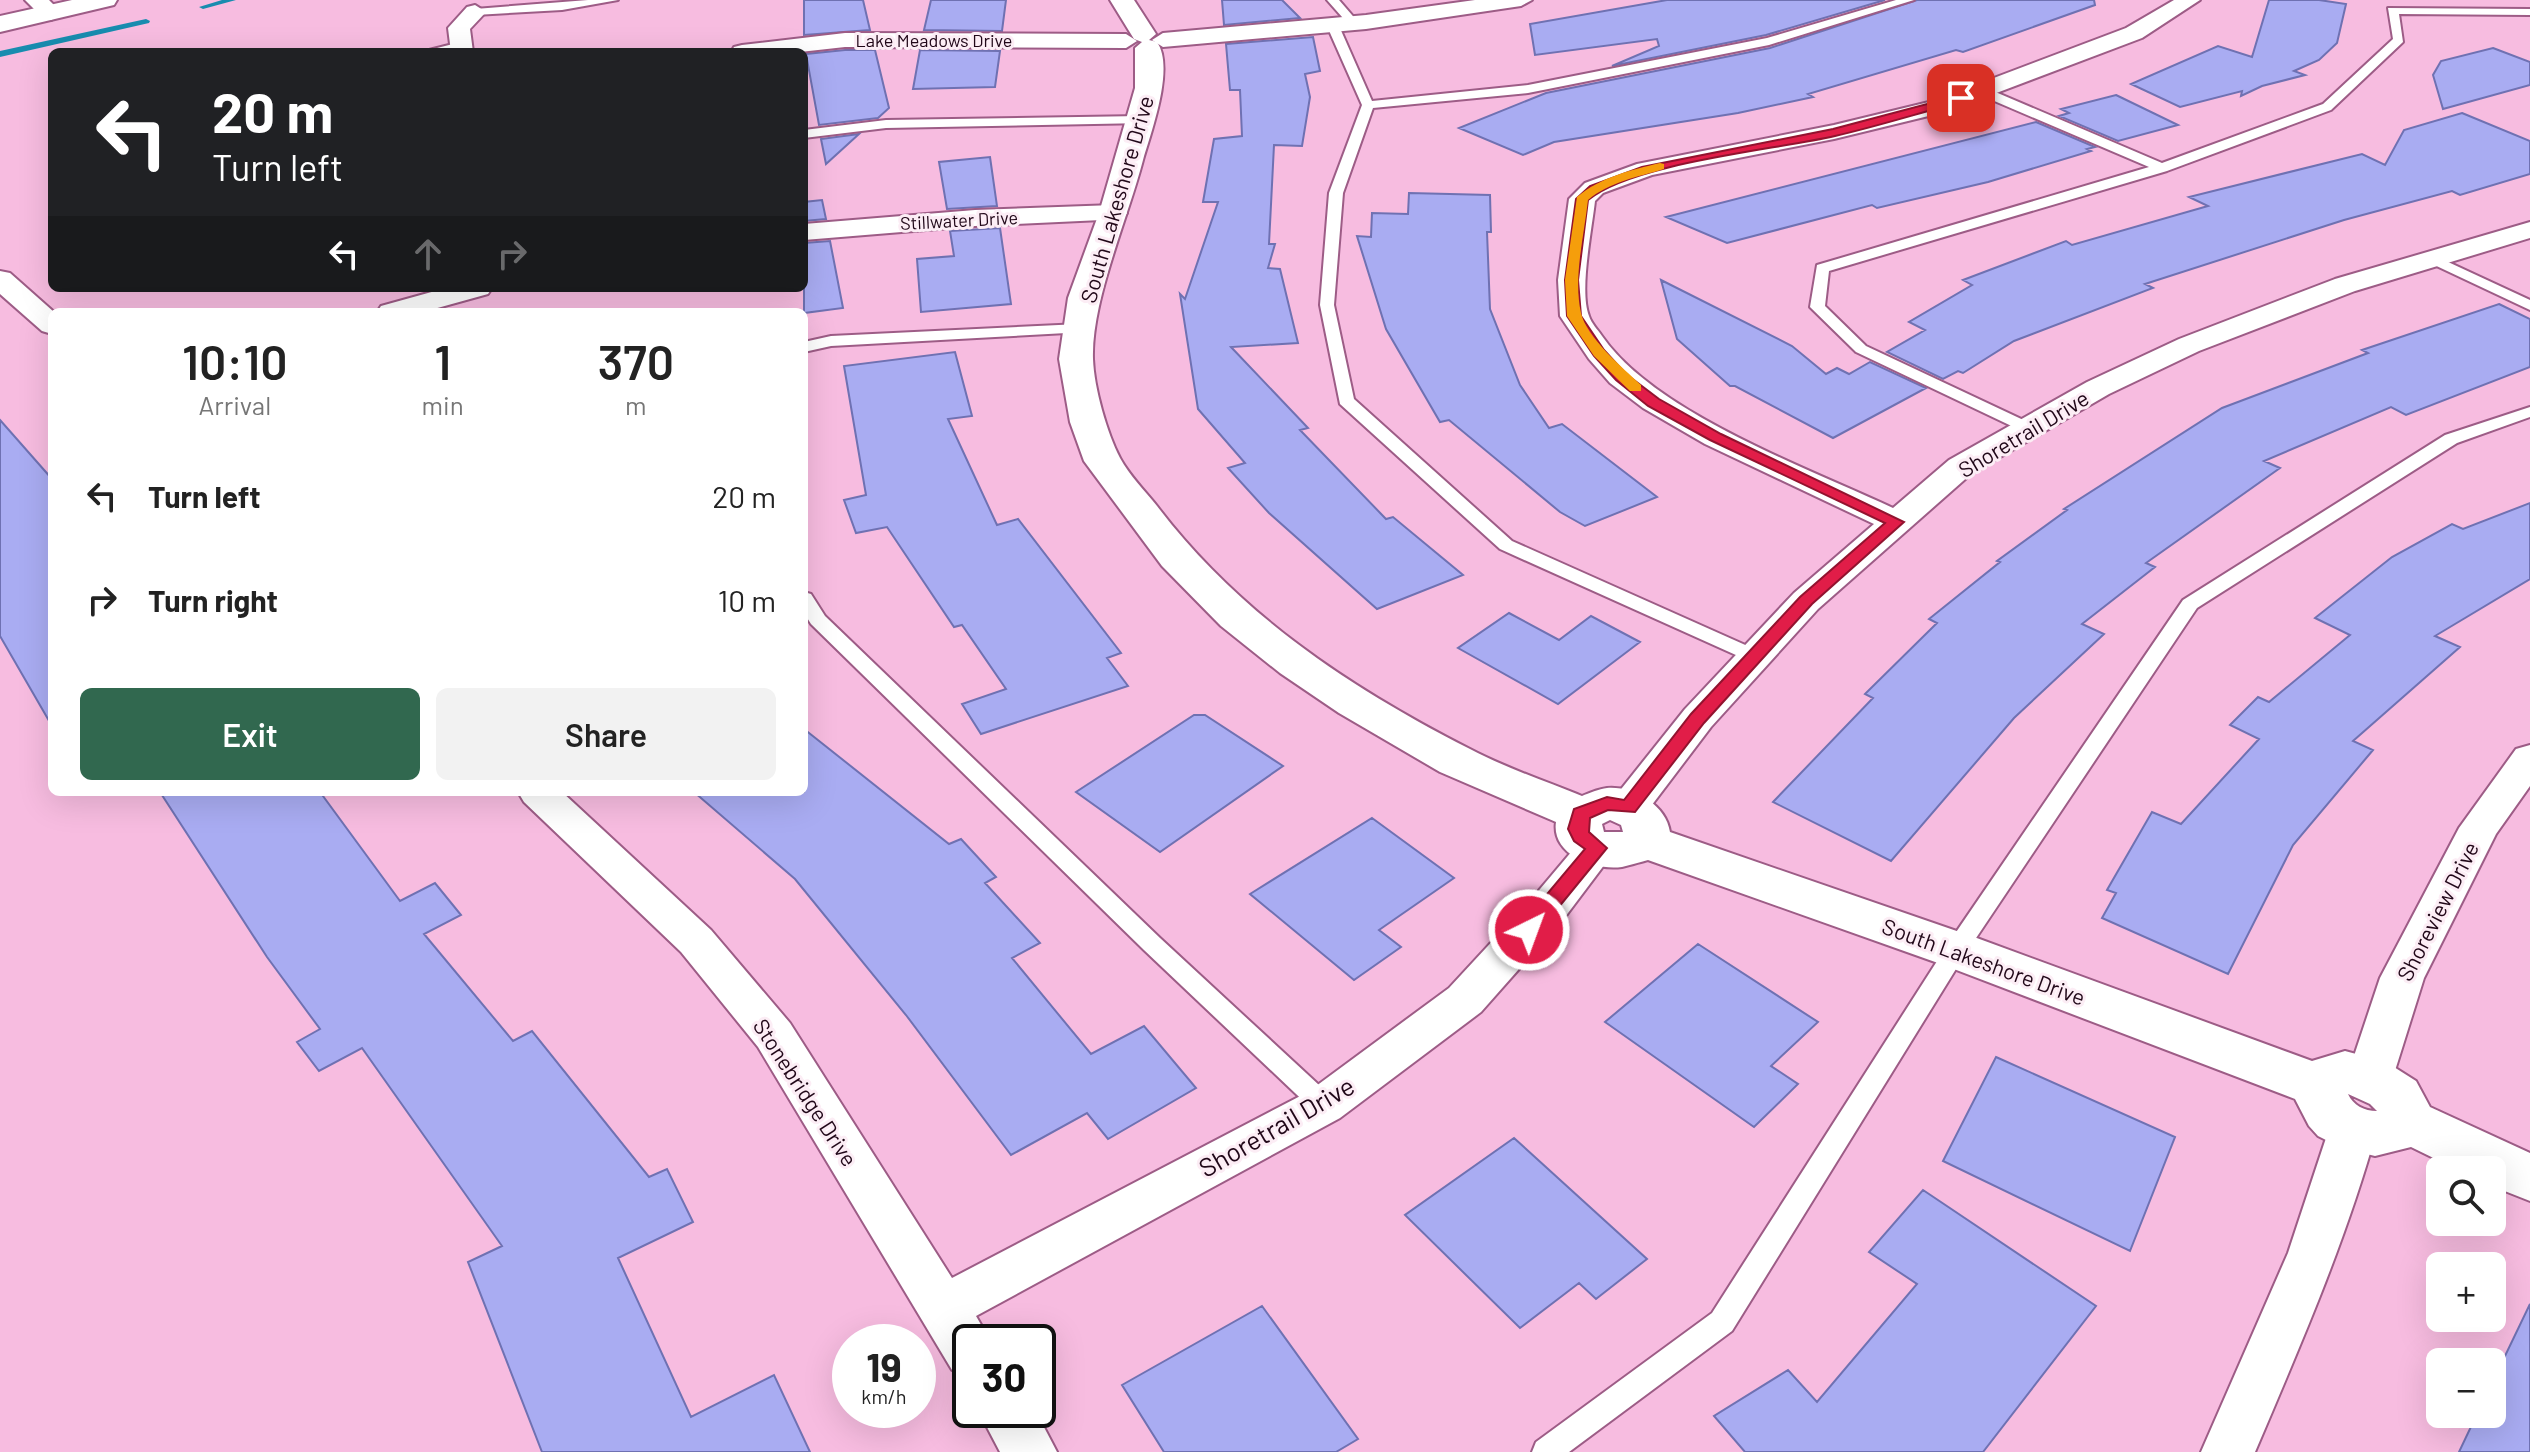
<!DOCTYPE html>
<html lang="en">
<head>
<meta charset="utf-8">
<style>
  body { margin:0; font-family:Barlow,sans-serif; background:#f2f2f2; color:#222; height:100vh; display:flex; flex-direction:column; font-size:30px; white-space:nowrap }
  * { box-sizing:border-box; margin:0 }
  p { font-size:26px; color:#767676 }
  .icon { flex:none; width:44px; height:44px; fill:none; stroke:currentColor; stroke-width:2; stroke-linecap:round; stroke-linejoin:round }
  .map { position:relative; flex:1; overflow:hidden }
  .drawer { position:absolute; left:48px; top:308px; width:760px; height:488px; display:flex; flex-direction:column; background:#fff; border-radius:12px; box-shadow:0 8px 32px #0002 }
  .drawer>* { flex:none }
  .top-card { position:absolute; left:48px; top:48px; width:760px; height:244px; border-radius:12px; box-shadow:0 8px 32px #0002; background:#202124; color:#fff; overflow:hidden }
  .tools { position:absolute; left:2426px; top:1156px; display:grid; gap:16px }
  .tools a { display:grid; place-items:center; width:80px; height:80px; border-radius:12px; background:#fff; box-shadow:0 8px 32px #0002; font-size:40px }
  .speed { position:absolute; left:832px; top:1324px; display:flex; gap:16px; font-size:40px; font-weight:700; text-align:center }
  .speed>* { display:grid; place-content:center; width:104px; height:104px; border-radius:50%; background:#fff; box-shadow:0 8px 32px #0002; line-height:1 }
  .speed small { font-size:20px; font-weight:400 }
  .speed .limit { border:4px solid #111; border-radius:12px; background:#fff; color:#111 }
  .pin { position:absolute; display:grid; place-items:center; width:68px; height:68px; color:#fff; margin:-34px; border-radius:16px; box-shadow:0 4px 12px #0006 }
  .me { position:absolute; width:88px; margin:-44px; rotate:42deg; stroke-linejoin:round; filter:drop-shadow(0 0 6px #0008) }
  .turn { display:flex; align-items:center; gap:28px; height:168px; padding:0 32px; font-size:36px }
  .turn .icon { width:104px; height:104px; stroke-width:2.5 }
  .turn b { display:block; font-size:56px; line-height:68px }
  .lanes { display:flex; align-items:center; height:76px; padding:0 32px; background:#0003; justify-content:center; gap:40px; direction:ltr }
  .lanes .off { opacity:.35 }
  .eta { display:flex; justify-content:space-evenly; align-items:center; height:136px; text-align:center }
  .eta b { font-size:48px; font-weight:600; line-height:56px }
  .action { display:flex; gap:16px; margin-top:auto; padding:16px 32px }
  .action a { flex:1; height:92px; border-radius:12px; background:#31684f; color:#fff; font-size:32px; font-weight:600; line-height:92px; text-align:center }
  .action a+a { background:#f2f2f2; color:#222 }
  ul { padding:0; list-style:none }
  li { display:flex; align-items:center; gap:24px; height:104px; padding:0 32px }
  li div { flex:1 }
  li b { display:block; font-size:30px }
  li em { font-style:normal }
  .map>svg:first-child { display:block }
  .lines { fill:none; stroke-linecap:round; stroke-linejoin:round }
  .stream { fill:#188caf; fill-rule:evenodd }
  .building { fill:#a9acf2; stroke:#6f71b2; stroke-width:2 }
  .service-casing { stroke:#9d5c86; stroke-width:4 }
  .minor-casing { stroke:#9d5c86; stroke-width:4 }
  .tertiary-casing { stroke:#9d5c86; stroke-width:4 }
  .primary-casing { stroke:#9d5c86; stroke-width:4 }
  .service { fill:#fff; fill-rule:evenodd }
  .minor { fill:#fff; fill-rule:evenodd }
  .tertiary { fill:#fff; fill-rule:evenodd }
  .primary { fill:#fff; fill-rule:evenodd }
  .route { fill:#e11d48; stroke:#92132f; stroke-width:2 }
  .slow { fill:#f59e0b }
  .labels { text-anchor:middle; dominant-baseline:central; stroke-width:6; stroke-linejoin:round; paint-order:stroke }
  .far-street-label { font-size:18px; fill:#200718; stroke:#fcedf5 }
  .street-label { font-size:22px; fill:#200718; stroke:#fcedf5 }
  .near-street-label { font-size:26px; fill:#200718; stroke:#fcedf5 }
</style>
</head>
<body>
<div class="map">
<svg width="2530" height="1452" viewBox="0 0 2530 1452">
  <rect width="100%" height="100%" fill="#f7bce0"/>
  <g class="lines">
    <path class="stream" d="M 222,0 L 236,0 L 203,9 L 199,7 Z
      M 146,19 L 150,21 L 149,23 L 0,57 L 0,51 Z"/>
  </g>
  <path class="building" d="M 804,0 L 863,0 L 870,30 L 804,35 Z
    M 931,0 L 1006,0 L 1002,31 L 924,30 Z
    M 1222,0 L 1282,0 L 1300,18 L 1224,25 Z
    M 1667,0 L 1885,0 L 1766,35 L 1612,66 L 1659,46 L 1657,39 L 1535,55 L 1530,24 Z
    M 1917,0 L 2094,0 L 2095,5 L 1963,52 L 1956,50 L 1808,94 L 1813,97 L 1738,113 L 1554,142 L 1523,155 L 1459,128 L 1546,93 L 1770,48 Z
    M 2269,0 L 2319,0 L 2346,4 L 2337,43 L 2319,60 L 2294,71 L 2305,75 L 2262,86 L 2241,96 L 2242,91 L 2180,107 L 2131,84 L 2218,46 L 2252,57 Z
    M 1313,37 L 1320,71 L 1305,74 L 1310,97 L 1302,146 L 1274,145 L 1269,244 L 1275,244 L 1268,268 L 1280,269 L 1298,343 L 1231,347 L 1308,428 L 1300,430 L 1386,519 L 1393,517 L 1463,575 L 1377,609 L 1269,513 L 1228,468 L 1245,463 L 1198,409 L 1180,294 L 1185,299 L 1218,202 L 1203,202 L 1214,139 L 1242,136 L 1240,90 L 1230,90 L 1226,44 Z
    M 2493,48 L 2530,62 L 2530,85 L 2443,109 L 2433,75 L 2441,61 Z
    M 845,50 L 875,50 L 889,108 L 878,118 L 819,125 L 806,54 Z
    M 920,50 L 1000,51 L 995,87 L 913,89 Z
    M 2116,95 L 2178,125 L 2118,141 L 2059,116 L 2069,113 L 2061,109 Z
    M 2462,113 L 2530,141 L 2530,174 L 2460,195 L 2452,191 L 2344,220 L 2145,284 L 2153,288 L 2014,341 L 1963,373 L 1958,371 L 1943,379 L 1887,352 L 1925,330 L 1909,322 L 1972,285 L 1963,280 L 2066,241 L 2072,245 L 2208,206 L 2189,197 L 2362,154 L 2385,165 L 2404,130 Z
    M 2036,122 L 2095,147 L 2087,149 L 2091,151 L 1988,182 L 1877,208 L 1872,205 L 1727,243 L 1666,217 Z
    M 859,134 L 826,164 L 821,139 Z
    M 990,157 L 997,206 L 947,209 L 939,162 Z
    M 1409,193 L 1490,195 L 1491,232 L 1487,232 L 1490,309 L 1520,385 L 1549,428 L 1562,424 L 1657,497 L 1585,526 L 1560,512 L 1449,420 L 1440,422 L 1386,329 L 1357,236 L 1371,237 L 1372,213 L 1408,214 Z
    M 822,200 L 826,219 L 804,221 L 804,202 Z
    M 1000,228 L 1011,304 L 921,312 L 917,259 L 954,256 L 950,231 Z
    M 830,241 L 843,308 L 804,313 L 804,243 Z
    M 1661,280 L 1792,346 L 1826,374 L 1837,368 L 1849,374 L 1870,362 L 1926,388 L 1833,438 L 1735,386 L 1730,386 L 1677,339 Z
    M 2499,304 L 2530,319 L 2530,367 L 2406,415 L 2391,407 L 2264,461 L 2280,468 L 2146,563 L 2155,567 L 2082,624 L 2104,634 L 2014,718 L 1891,861 L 1773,802 L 1873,698 L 1865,694 L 1937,623 L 1929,619 L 2000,562 L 1997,561 L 2067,510 L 2064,509 L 2222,408 L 2368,353 L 2362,350 Z
    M 955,352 L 972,416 L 948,419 L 997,525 L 1018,519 L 1121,653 L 1107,658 L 1128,686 L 981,734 L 962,704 L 1006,689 L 962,625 L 954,627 L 887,527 L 856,533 L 844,500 L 866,495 L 844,366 Z
    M 0,420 L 52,479 L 52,726 L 0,636 Z
    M 2530,503 L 2530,579 L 2435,636 L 2460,647 L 2353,741 L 2373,750 L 2293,845 L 2228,974 L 2102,918 L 2116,893 L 2107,890 L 2152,812 L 2181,824 L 2259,739 L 2230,725 L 2258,697 L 2269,702 L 2350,635 L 2315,618 L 2392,557 L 2452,524 L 2463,529 Z
    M 1509,613 L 1559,640 L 1591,616 L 1640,642 L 1558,704 L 1458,648 Z
    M 1194,715 L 1205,715 L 1283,766 L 1160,852 L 1076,792 Z
    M 804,729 L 949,844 L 961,839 L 996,877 L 985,883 L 1040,943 L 1012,958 L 1091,1054 L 1144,1026 L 1196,1088 L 1108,1139 L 1087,1113 L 1011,1155 L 906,1015 L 795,879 L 694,792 L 804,792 Z
    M 160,792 L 320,792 L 400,901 L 435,883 L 461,915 L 424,934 L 513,1041 L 532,1031 L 649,1177 L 667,1169 L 693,1222 L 618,1258 L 691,1417 L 774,1375 L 810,1452 L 542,1452 L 468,1262 L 502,1246 L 362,1048 L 319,1071 L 297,1042 L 320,1029 L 267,957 Z
    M 1372,818 L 1454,878 L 1379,930 L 1401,947 L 1354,980 L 1250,894 Z
    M 1698,944 L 1818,1022 L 1771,1066 L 1798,1084 L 1754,1127 L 1605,1022 Z
    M 1996,1057 L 2175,1137 L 2130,1251 L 1943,1161 Z
    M 1514,1138 L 1647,1259 L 1596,1299 L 1579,1283 L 1520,1328 L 1405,1215 Z
    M 1923,1190 L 2096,1306 L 1983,1452 L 1745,1452 L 1714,1416 L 1788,1370 L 1817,1402 L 1917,1284 L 1869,1252 Z
    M 2530,1304 L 2530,1452 L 2459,1452 L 2477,1414 L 2492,1414 L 2492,1383 Z
    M 1262,1306 L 1358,1439 L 1336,1452 L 1164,1452 L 1122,1385 Z"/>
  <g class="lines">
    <defs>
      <path id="service" d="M 588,0 L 618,0 L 562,10 L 475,15 L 469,12 L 475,9 Z
        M 1327,0 L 1339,0 L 1358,22 L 1358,26 L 1350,26 Z
        M 1896,0 L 1914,0 L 1769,45 L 1528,93 L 1373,108 L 1343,193 L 1334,305 L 1354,399 L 1512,541 L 1761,652 L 1764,656 L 1761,660 L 1747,660 L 1500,549 L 1340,404 L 1320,305 L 1329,193 L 1362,105 L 1327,26 L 1329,24 L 1339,26 L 1372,101 L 1528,85 L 1767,38 Z
        M 2388,8 L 2530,9 L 2530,15 L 2399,14 L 2403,42 L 2331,110 L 2167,171 L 1829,271 L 1825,306 L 1866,346 L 2034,425 L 2036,428 L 2034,431 L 2022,431 L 1856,352 L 1810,307 L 1817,265 L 2149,167 L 1978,94 L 1978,88 L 1986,88 L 2162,163 L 2323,104 L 2393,39 Z
        M 461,42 L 465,43 L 465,49 L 421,52 Z
        M 1141,116 L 1147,120 L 1146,123 L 886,128 L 804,138 L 804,130 L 886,120 Z
        M 2433,255 L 2530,300 L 2530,310 L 2428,262 L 2426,259 Z
        M 1080,324 L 1088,329 L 1085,332 L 831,346 L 804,352 L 804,342 L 831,336 Z
        M 2530,407 L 2530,417 L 2457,443 L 2197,608 L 1964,956 L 1732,1331 L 1569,1452 L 1532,1452 L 1536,1442 L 1712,1313 L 1948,944 L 2183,600 L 2445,435 Z
        M 804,592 L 811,594 L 825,616 L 1160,938 L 1333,1098 L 1336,1105 L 1333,1112 L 1324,1115 L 1315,1112 L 1144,950 L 811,624 L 804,613 Z"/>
      <path id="minor" d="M 25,0 L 49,0 L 62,13 L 51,20 L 43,18 Z
        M 1475,0 L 1532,0 L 1521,6 L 1366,29 L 1163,47 L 1152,40 L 1163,33 L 1366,15 Z
        M 2174,0 L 2200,0 L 2142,38 L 1949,111 L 1834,139 L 1652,175 L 1603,193 L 1595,201 C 1592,229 1579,291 1589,316 C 1591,323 1598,330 1602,336 C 1655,413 1808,468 1893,508 L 1949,460 L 2087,382 L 2179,339 L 2335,279 L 2530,222 L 2530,238 L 2355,291 L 2199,351 L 2109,394 L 1971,474 L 1818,609 L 1711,727 L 1642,818 L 1628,822 L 1614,818 L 1608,808 L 1614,798 L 1685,709 L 1794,593 L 1874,524 L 1705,444 L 1643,408 L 1610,383 L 1589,359 L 1560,316 L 1558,280 L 1569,199 L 1585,183 L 1637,164 L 1834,125 L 1933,101 L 2126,28 Z
        M 475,5 L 486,12 L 470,29 L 473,52 L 451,52 L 448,28 L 467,7 Z
        M 845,33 L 1126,34 L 1137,41 L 1126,48 L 845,47 L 800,52 L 731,52 L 734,47 L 742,45 Z
        M 1114,205 L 1123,207 L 1127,213 L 1123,219 L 975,226 L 804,240 L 804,224 L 975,210 Z
        M 0,271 L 10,273 L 54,312 L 52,334 L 42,331 L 0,294 Z
        M 446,288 L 492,288 L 488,294 L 423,312 L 377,312 L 381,306 Z
        M 2530,745 L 2530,786 L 2496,834 L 2424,978 L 2393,1077 L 2386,1090 L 2370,1095 L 2354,1090 L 2347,1077 L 2380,978 L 2459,828 L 2516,749 Z
        M 518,792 L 562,792 L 711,930 L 790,1023 L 952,1278 L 1308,1092 L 1449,988 L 1535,895 L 1583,838 L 1597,834 L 1611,838 L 1617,848 L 1565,917 L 1481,1012 L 1340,1118 L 976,1316 L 991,1342 L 970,1342 L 970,1377 L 952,1370 L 758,1047 L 681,952 L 524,802 Z
        M 2353,1110 L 2370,1115 L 2377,1129 C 2346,1241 2300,1346 2255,1452 L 2201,1452 L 2288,1253 L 2329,1129 L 2336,1115 Z
        M 978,1410 L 1035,1410 L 1057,1452 L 1000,1452 Z"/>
      <path id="tertiary" d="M 1110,0 L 1134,0 L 1156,34 L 1149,40 L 1157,42 C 1175,68 1151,132 1143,160 C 1128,218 1091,301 1093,359 C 1094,388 1107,433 1120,458 C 1129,475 1145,491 1157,506 C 1239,614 1350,688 1470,749 C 1506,768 1545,781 1582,796 C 1589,793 1599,789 1607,788 C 1634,786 1666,805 1670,832 L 1974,937 L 2312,1061 L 2345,1051 L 2386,1062 L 2416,1081 L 2430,1107 L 2530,1153 L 2530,1201 L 2492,1186 L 2492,1170 L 2458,1170 L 2411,1147 L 2375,1156 L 2342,1148 L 2318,1136 L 2309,1126 L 2295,1099 L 1938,963 L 1648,860 C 1640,862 1631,865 1622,867 C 1595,871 1551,855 1556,822 L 1440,772 L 1339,713 L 1280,673 L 1221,626 L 1162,566 L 1084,461 L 1070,422 L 1059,359 L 1068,298 L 1099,213 L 1135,88 L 1135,48 L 1142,42 L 1134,39 ZM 1610,820 L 1621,825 L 1623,832 L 1604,832 L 1602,824 ZM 2348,1094 L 2370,1104 L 2377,1111 C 2364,1111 2353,1105 2348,1094 Z"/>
      <path id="primary" d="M 72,0 L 117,0 L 114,5 L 0,32 L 0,16 Z"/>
    </defs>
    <use href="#service" class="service-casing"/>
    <use href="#minor" class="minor-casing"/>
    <use href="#tertiary" class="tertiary-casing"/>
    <use href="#primary" class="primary-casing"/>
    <use href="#service" class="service"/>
    <use href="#minor" class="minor"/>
    <use href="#tertiary" class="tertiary"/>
    <use href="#primary" class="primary"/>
  </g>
  <path class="route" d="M 1961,95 L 1965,96 L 1965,101 C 1922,112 1879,126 1835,136 C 1774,150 1632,163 1588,200 L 1578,280 L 1581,316 L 1604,350 L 1626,374 L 1659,399 L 1721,434 L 1904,522 L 1812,604 L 1704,723 L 1635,812 L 1608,810 L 1590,818 L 1589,832 L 1607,848 L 1536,935 L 1522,935 L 1519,930 L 1522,924 L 1585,849 L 1574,841 L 1568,829 L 1574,809 L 1607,797 L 1624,800 L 1691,714 L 1800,597 L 1885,523 L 1710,440 L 1648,406 L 1616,380 L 1594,356 L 1567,316 L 1565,280 L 1576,199 L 1590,186 L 1642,167 L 1833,129 Z"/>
  <path class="slow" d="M 1660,163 L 1664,164 L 1664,169 C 1638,177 1609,182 1588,200 C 1584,236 1573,278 1581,313 C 1586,337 1623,368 1641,385 L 1641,391 L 1630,391 L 1594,356 L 1567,316 L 1565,280 L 1577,197 C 1601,177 1631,170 1660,163 Z"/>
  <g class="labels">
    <g class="far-street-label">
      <text x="934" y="40">Lake Meadows Drive</text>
      <text transform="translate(959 220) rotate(-3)">Stillwater Drive</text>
    </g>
    <g class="street-label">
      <text transform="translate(1116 199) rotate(-74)">South Lakeshore Drive</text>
      <text transform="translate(2023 433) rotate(-31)">Shoretrail Drive</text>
      <text transform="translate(2437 911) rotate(-63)">Shoreview Drive</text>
      <text transform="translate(1984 961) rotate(20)">South Lakeshore Drive</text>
      <text transform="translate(806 1092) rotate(57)">Stonebridge Drive</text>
    </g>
    <g class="near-street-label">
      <text transform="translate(1276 1126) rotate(-30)">Shoretrail Drive</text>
    </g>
  </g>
</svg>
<div class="tools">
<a><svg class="icon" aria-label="search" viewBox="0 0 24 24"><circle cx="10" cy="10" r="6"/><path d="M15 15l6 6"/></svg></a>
<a>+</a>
<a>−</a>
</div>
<div class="speed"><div>19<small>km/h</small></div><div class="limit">30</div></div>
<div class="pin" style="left:1961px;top:98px;background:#d93025"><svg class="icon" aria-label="arrive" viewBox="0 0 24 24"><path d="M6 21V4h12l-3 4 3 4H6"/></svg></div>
<svg class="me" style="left:1529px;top:930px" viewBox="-20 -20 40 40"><circle r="17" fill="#e11d48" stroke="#fff" stroke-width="3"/><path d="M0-11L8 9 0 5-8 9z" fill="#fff"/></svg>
<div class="top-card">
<div class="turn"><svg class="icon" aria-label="left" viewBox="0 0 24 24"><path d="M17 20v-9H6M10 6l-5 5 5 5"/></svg><div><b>20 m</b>Turn left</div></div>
<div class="lanes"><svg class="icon" aria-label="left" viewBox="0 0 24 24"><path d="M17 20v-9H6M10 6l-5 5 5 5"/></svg><svg class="icon off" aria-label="ahead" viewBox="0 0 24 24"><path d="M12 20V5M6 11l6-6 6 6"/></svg><svg class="icon off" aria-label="right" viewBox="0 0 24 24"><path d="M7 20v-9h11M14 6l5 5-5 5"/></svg></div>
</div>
<section class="drawer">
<div class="eta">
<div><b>10:10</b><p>Arrival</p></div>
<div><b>1</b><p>min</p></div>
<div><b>370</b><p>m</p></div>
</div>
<ul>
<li><svg class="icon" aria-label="left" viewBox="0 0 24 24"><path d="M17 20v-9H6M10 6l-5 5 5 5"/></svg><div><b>Turn left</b></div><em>20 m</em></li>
<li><svg class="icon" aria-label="right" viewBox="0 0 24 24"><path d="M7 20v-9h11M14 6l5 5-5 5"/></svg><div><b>Turn right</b></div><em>10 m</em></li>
</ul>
<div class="action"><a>Exit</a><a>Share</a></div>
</section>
</div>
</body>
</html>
